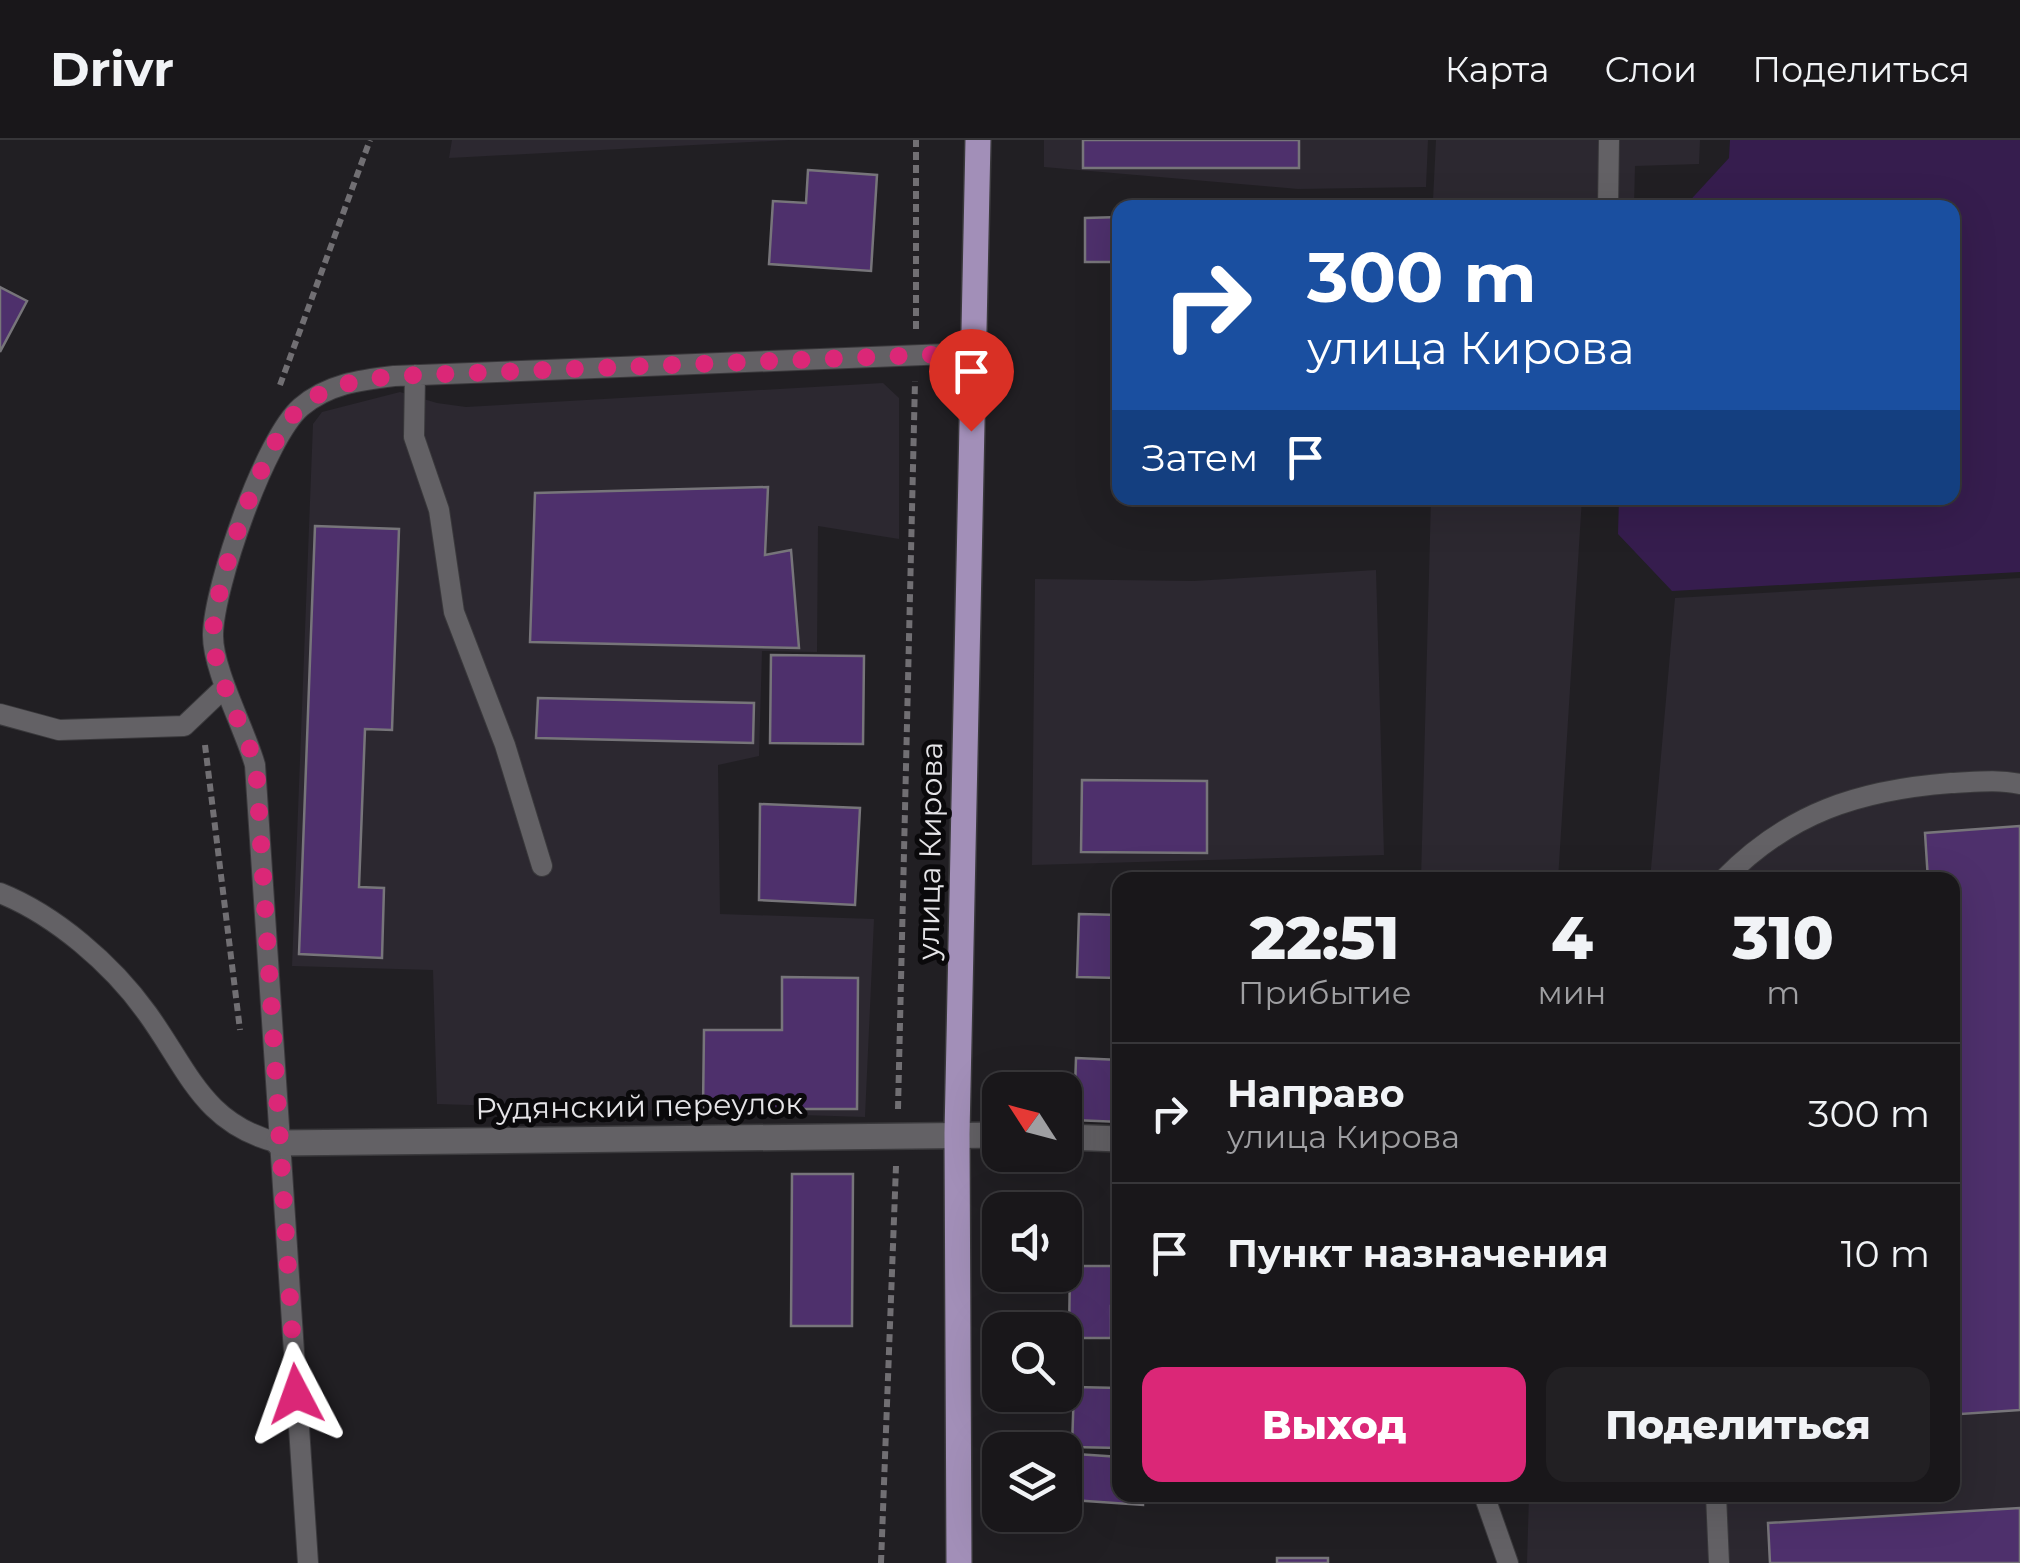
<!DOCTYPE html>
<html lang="ru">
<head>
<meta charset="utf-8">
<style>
  body { margin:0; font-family:Montserrat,sans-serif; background:#222023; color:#f1f3f6; height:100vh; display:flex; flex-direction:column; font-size:38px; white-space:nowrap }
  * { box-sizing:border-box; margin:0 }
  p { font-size:32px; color:#9f9fa2 }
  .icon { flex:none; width:55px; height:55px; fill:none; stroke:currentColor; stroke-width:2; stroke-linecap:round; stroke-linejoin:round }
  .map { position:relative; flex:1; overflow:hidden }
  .side { position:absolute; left:1112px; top:732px; width:848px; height:630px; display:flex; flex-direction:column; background:#19171a; border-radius:20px; box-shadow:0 10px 40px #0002,0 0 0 2px #373639 }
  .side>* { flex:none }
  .banner { position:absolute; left:1112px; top:60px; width:848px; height:305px; border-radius:20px; box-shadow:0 10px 40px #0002,0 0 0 2px #373639; background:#1a4fa0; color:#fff; overflow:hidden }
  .needle { width:65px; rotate:306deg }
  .controls { position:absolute; left:982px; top:932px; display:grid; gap:20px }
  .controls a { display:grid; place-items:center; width:100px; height:100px; border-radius:20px; background:#19171a; box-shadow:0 10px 40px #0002,0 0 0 2px #373639; font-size:50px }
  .pin { position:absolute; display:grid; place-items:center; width:85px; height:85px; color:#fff; margin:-102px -42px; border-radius:50% 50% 50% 0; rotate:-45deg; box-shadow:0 0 10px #0007 }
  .pin .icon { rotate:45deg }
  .me { position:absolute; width:110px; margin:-55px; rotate:356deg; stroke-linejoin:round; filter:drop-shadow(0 0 8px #0008) }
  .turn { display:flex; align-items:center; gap:35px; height:210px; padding:0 30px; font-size:45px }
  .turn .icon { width:130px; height:130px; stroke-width:2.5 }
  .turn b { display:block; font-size:70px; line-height:85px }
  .then { display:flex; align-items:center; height:95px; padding:0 30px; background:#0003; gap:20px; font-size:38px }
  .eta { display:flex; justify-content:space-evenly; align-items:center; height:170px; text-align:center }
  .eta b { font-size:60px; font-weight:800; line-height:70px }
  .button { display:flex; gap:20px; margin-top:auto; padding:20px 30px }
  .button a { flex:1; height:115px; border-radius:20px; background:#db2777; color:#fff; font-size:40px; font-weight:800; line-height:115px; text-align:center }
  .button a+a { background:#222023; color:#f1f3f6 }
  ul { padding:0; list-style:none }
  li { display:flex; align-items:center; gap:30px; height:140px; padding:0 30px; border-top:2px solid #373639 }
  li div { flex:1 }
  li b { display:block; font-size:38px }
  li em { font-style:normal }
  header { display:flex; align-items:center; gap:60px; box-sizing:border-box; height:140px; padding:0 50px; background:#19171a; border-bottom:2px solid #373639 }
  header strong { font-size:48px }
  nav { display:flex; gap:55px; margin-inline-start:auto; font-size:35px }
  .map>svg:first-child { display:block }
  .built { fill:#2c2830 }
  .green { fill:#361d4e }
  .building { fill:#4e306c; stroke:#77757a; stroke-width:2.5 }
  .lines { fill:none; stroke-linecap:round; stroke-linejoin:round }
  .lane-casing { stroke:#3a393c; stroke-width:22 }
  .street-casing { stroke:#3a393c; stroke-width:28 }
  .primary-casing { stroke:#3a393c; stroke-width:28 }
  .path { stroke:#716f73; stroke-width:6; stroke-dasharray:8 5; stroke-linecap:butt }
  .lane { stroke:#636165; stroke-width:20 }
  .street { stroke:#636165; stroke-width:25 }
  .primary { stroke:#a28fb8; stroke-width:25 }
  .route { stroke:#db2777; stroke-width:18; stroke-dasharray:0 32.4 }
  .labels { text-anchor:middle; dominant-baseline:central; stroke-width:10; stroke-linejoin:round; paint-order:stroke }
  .street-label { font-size:30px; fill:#e5e4e7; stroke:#0a090b }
</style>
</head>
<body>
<header>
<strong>Drivr</strong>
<nav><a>Карта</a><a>Слои</a><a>Поделиться</a></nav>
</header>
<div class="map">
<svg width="2020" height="1423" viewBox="0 0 2020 1423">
  <rect width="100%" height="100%" fill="#211f23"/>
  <path class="built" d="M 452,0 L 789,0 L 449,18 Z
    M 1044,0 L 1428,0 L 1426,47 L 1298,49 L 1044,27 Z
    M 1436,0 L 1700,0 L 1699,24 L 1635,26 L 1634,67 L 1306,68 L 1306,61 L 1433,60 Z
    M 883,243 L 899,258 L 899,399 L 818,386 L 817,512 L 762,511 L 759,616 L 718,625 L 720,774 L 874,779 L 865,977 L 437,964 L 433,830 L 292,826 L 313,284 L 322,272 L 400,252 L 437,263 L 466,267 Z
    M 1431,358 L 1582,358 L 1558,740 L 1421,740 Z
    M 1376,430 L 1384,715 L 1032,725 L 1035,439 L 1194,441 Z
    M 2020,438 L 2020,1423 L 1527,1423 L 1529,1355 L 1952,1355 L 1952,740 L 1650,740 L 1675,458 Z"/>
  <path class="green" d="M 1730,0 L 2020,0 L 2020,432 L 1672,451 L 1618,394 L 1619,358 L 1952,358 L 1952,68 L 1684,67 L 1729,18 Z"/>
  <path class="building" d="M 1083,0 L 1299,0 L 1299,28 L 1083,28 Z
    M 808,30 L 877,35 L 871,131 L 769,124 L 773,61 L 806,63 Z
    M 1120,77 L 1120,122 L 1085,122 L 1085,78 Z
    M 0,147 L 27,161 L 0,212 Z
    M 768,347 L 765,415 L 791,410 L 799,508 L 530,502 L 535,353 Z
    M 315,386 L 399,389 L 392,590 L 365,589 L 359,747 L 384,748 L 382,818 L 299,814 Z
    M 771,515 L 864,516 L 863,604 L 770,603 Z
    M 538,558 L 754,563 L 753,603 L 536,598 Z
    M 1082,640 L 1207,641 L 1207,713 L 1081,712 Z
    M 760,664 L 860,668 L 855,765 L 759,760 Z
    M 2020,686 L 2020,1270 L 1961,1274 L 1952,1137 L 1952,740 L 1928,740 L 1925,693 Z
    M 1079,774 L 1120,775 L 1120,838 L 1077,837 Z
    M 782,837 L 858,838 L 857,969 L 703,969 L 704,890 L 782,890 Z
    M 1076,918 L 1120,920 L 1120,982 L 1074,980 Z
    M 792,1034 L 853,1034 L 852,1186 L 791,1186 Z
    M 1070,1126 L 1120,1126 L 1120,1166 L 1111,1166 L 1111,1198 L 1069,1198 Z
    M 1074,1247 L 1120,1248 L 1120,1308 L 1072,1307 Z
    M 1076,1314 L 1120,1317 L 1120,1355 L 1143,1355 L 1143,1365 L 1072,1360 Z
    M 2020,1368 L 2020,1423 L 1770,1423 L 1768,1383 Z
    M 1277,1418 L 1328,1418 L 1328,1423 L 1277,1423 Z"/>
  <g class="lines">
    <defs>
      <path id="lane" d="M 1608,68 L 1609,0
        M 415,235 L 414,297 L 439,370 L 454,472 L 505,605 L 542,726
        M 0,574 L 59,590 L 184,586 L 225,547
        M 1723,740 C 1788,673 1859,650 1951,643 C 1975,642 1997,639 2020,644
        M 0,753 C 55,775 112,824 147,873 C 189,931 203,984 279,1003
        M 1484,1355 L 1508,1423
        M 1716,1355 L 1719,1423
        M 308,1423 L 255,625 C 245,589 212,529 213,494 C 214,446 265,298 301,267 C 328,244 360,240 394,236 L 973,213"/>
      <path id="street" d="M 1065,997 L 1120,999
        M 279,1003 L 1000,995"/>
      <path id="primary" d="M 959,1423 L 957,994 L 978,0"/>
    </defs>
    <use href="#lane" class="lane-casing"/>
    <use href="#street" class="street-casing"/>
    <use href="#primary" class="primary-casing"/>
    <path class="path" d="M 916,189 L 916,0
      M 280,245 L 370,0
      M 205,605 L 240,890
      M 898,969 L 915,241
      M 881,1423 L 896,1026"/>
    <use href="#lane" class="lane"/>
    <use href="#street" class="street"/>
    <use href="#primary" class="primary"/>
  </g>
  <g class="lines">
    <path class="route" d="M 296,1254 L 256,625 C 244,590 212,528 213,494 C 214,446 264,298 301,267 C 327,244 360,240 394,236 L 973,213 L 971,291"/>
  </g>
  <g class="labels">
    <g class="street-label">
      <text transform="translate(930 711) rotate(-89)">улица Кирова</text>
      <text transform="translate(639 966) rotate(-1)">Рудянский переулок</text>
    </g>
  </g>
</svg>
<div class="controls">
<a><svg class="needle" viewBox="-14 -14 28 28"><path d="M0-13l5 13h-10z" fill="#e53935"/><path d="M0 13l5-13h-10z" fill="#9f9fa2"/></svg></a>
<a><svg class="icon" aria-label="sound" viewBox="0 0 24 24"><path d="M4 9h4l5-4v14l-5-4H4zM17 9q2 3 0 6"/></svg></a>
<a><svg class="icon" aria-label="search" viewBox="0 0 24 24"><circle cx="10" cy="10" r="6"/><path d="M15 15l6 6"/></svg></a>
<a><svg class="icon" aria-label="layers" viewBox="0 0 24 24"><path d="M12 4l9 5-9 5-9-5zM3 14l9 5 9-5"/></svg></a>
</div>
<div class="pin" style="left:971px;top:291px;background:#d93025"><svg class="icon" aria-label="arrive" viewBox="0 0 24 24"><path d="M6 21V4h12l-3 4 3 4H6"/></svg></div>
<svg class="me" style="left:296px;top:1254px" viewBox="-20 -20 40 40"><path d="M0-17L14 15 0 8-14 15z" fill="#db2777" stroke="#fff" stroke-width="4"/></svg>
<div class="banner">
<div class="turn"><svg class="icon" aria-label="right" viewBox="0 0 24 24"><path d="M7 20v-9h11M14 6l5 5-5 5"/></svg><div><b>300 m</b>улица Кирова</div></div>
<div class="then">Затем<svg class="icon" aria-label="arrive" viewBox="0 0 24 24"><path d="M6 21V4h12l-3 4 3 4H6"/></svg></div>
</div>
<section class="side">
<div class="eta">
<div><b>22:51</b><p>Прибытие</p></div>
<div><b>4</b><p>мин</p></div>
<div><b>310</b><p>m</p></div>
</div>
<ul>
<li><svg class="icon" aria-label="right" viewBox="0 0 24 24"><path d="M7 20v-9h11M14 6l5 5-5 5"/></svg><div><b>Направо</b><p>улица Кирова</p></div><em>300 m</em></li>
<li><svg class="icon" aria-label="arrive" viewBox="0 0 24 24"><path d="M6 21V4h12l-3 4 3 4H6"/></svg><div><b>Пункт назначения</b></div><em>10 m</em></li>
</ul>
<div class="button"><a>Выход</a><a>Поделиться</a></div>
</section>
</div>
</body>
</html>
